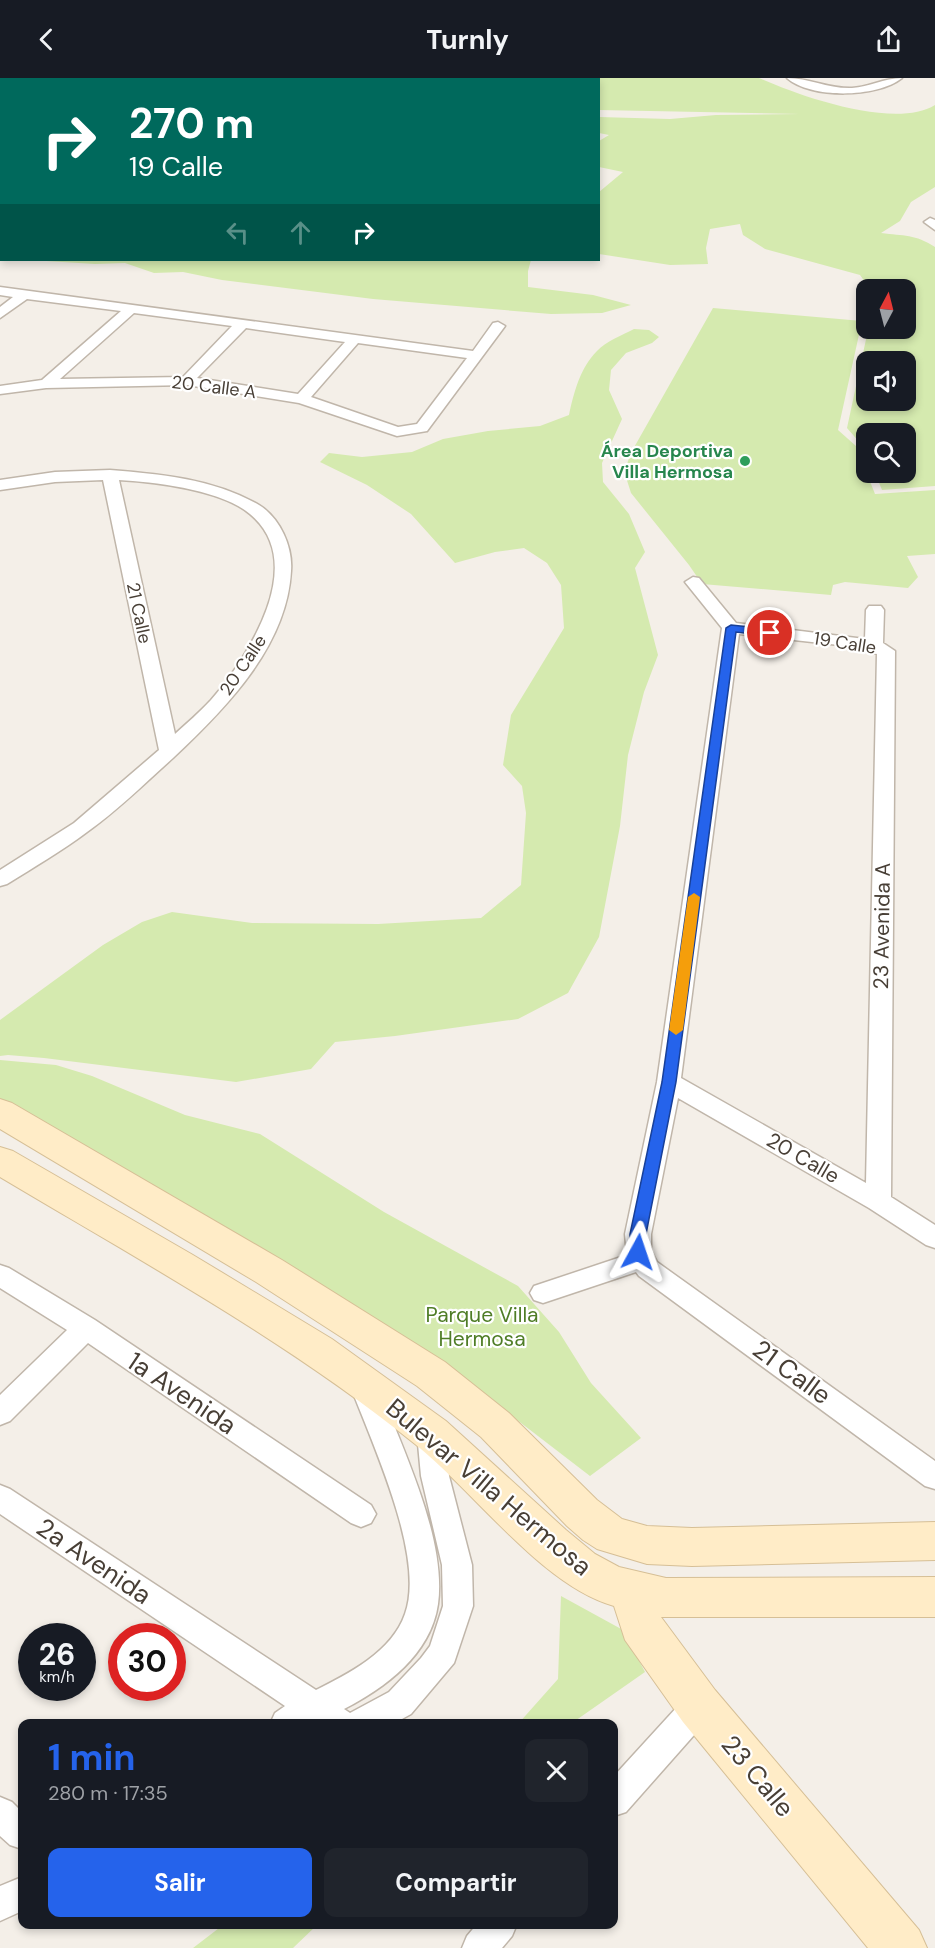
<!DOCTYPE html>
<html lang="es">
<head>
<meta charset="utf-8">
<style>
  body { margin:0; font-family:"DM Sans",sans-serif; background:#20242c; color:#f1f3f6; height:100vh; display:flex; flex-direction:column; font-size:22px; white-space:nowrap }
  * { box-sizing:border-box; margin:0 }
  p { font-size:20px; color:#9ea1a6 }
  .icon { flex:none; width:33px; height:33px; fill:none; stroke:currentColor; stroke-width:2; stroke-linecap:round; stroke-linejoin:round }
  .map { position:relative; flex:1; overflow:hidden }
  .details { position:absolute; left:18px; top:1641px; width:600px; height:210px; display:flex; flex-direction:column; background:#171b24; border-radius:12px; box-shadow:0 3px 9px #0003 }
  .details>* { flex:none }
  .banner { position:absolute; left:0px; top:0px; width:600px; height:183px; box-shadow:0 3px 9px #0003; background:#00695c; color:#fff; overflow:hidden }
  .needle { width:39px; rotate:7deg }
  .tools { position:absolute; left:856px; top:201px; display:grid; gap:12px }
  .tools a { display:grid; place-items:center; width:60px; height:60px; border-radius:12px; background:#171b24; box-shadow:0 3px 9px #0003; font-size:30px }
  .speed { position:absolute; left:18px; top:1545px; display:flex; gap:12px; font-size:30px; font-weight:700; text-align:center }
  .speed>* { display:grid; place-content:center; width:78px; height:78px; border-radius:50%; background:#171b24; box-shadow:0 3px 9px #0003; line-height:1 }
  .speed small { font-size:15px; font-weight:400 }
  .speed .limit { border:9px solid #d22; background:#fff; color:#111 }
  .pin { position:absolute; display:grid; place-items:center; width:51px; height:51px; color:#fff; margin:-26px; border:3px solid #fff; border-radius:50%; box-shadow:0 2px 6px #0007 }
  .me { position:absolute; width:66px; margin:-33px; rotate:5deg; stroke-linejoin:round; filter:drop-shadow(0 0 4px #0008) }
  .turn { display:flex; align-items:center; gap:21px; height:126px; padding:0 30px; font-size:27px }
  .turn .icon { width:78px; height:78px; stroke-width:2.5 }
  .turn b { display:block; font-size:42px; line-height:51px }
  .lanes { display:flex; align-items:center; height:57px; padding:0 30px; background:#0003; justify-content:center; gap:30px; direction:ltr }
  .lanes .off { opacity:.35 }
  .round { display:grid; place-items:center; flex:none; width:63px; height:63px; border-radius:12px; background:#20242c }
  .overview { display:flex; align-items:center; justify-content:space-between; height:102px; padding:0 30px }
  h1 { font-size:36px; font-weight:700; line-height:45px; color:#2563eb }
  .cta { display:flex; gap:12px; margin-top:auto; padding:12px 30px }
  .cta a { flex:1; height:69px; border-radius:12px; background:#2563eb; color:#fff; font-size:24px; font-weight:700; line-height:69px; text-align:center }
  .cta a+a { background:#20242c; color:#f1f3f6 }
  header { display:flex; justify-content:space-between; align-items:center; height:78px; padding:0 30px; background:#171b24; font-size:27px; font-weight:700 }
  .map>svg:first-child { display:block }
  .green { fill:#d5eaaf; fill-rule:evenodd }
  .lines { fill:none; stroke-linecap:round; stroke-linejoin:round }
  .minor-casing { stroke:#c0b6aa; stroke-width:3 }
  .tertiary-casing { stroke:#c0b6aa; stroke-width:3 }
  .secondary-casing { stroke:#d6bf96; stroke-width:2 }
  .minor { fill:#fff; fill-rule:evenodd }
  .tertiary { fill:#fff; fill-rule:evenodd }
  .secondary { fill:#ffecc7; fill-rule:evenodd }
  .route { fill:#2563eb; stroke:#184099; stroke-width:1.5 }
  .slow { fill:#f59e0b }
  .leisure-dot { fill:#2e9e5b; stroke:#fff; stroke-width:2 }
  .labels { text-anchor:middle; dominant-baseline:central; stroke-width:4.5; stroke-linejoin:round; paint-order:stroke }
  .far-street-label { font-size:18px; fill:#483f36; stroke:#fff }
  .far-leisure-label { font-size:18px; font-weight:bold; fill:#27864d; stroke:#fff; text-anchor:end }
  .street-label { font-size:21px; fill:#483f36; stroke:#fff }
  .park-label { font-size:21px; fill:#4f7d26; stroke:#fff }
  .near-street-label { font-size:26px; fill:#483f36; stroke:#fff }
</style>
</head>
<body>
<header><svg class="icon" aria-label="back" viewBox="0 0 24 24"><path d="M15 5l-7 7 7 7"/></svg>Turnly<svg class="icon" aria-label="share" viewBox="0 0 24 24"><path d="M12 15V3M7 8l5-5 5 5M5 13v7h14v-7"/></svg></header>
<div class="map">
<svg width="935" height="1870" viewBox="0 0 935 1870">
  <rect width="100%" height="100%" fill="#f4efe8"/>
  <path class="green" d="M 566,0 L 759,0 C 799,18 895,52 935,27 L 935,109 L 911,124 L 900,143 L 881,155 C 904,158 915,156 935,169 L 935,408 L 882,412 L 875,395 L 906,394 L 906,356 L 867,356 L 867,373 L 847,350 L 868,252 L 906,250 L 906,212 L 867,212 L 867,227 L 857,216 L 868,208 L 860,197 L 765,171 L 743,157 L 740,146 L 710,151 L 706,170 L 708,186 L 670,187 L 599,176 L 599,114 L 623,94 L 599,89 L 599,63 L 609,57 L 599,55 L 599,39 L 670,41 L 716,37 L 800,36 L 599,32 L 598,2 L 564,1 ZM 867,284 L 906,284 L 906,322 L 867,322 Z
    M 30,182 L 531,182 L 528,193 L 528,209 L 593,217 L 631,227 L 602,235 L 551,236 L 373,221 L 222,202 L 183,194 L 154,195 L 125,185 L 95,186 Z
    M 713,230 L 862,243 L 838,352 L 856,368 L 875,416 L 935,412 L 935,476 L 907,478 L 918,499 L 908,510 L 845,504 L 833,507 L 831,517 L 702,506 L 689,487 L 631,415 L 624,393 L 632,373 Z
    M 634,251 L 649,252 L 659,259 L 652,265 L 626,275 L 611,292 L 609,312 L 622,341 L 602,385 L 603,404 L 629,436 L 645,474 L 635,490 L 658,577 L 644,614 L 628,677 L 620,748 L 599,859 L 568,915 L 518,941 L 395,958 L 335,964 L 311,991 L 236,1004 L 44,980 L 8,977 L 0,978 L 0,942 L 103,867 L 142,844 L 172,834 L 252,845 L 378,846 L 481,840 L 521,807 L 526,735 L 522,708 L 503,687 L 511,637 L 564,550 L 561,507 L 547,485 L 524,470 L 495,474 L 455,485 L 411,436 L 367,407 L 320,384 L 329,375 L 362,379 L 412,374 L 443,361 L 488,353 L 540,348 L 569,337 C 574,314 580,290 597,273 C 606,263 623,257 634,251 Z
    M 0,982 L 56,987 L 92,998 L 185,1037 L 260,1056 L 384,1134 L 518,1208 L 559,1254 L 591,1305 L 641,1360 L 590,1398 L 460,1298 L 358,1229 L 20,1038 L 0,1020 Z
    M 561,1518 L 623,1552 L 645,1594 L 572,1645 L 518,1646 L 558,1601 Z
    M 223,1847 L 223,1846 L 317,1847 L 293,1870 L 193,1870 Z"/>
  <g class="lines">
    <defs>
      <path id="minor" d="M 45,0 L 62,0 L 63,2 L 46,2 Z
        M 787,0 C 809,0 829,11 852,10 C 869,9 884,0 902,0 C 877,20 811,21 787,0 Z
        M 0,78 L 2,78 L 0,85 Z
        M 0,117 L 2,117 L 2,125 L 0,125 Z
        M 930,140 L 935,142 L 935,152 L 924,144 Z
        M 0,209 L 473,273 L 493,245 L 498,244 L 505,248 L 427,353 L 397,358 L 299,325 L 187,307 L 46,310 L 0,316 L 0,308 L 42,302 L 121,233 L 27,221 L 0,240 L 0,229 L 13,219 L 0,217 ZM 134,235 L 232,248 L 183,299 L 60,301 ZM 246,250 L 345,264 L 298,316 L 197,300 ZM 358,265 L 467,280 L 417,346 L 398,349 L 311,319 Z
        M 110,392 C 161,396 214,401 259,427 C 280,440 293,469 291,493 C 287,569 225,631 173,680 C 145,705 118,732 87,754 C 62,773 34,789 7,806 L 0,808 L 0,792 L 74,745 L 159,672 L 103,402 L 55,404 L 0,412 L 0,402 L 55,394 ZM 119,402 C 155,404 222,412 250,436 C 309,485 249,578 211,622 C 200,634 187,645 175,656 Z
        M 693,499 L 699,500 L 736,545 L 865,561 L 866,532 L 869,528 L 881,528 L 884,532 L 883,565 L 895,573 L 891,1119 L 935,1147 L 935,1170 L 926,1167 L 869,1130 L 678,1020 L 651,1156 L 651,1173 L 657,1184 L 935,1383 L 935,1411 L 925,1408 L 639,1198 L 636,1194 L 543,1225 L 534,1222 L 530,1215 L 534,1208 L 627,1177 L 625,1156 L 657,1004 L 722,550 L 685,504 ZM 739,556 L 839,567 L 877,576 L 866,1105 L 681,1000 Z
        M 0,1187 L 9,1190 L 95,1242 L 371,1427 L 376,1436 L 371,1445 L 361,1449 L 351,1445 L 88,1265 L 10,1343 L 0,1347 L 0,1317 L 67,1252 L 0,1210 Z
        M 364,1296 L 374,1299 L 378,1307 C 401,1368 447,1460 438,1526 C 431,1576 385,1610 344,1631 L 350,1635 L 389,1614 L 421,1580 L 430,1568 L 443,1528 L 442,1487 L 421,1398 L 417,1355 L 421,1347 L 431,1343 L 441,1347 L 445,1355 L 449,1398 L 472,1487 L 473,1528 L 454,1585 L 411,1636 L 393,1646 L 270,1646 L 275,1635 L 285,1628 L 0,1436 L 0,1407 L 10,1411 L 316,1612 C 348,1596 392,1574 405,1536 C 426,1479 371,1363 350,1307 L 354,1299 Z
        M 699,1613 L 710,1617 L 715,1628 L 710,1639 L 626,1734 L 614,1738 L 614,1698 L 688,1617 Z
        M 0,1719 L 12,1724 L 22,1734 L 22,1771 L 10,1767 L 0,1758 Z
        M 22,1799 L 22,1833 L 0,1843 L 0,1808 Z
        M 477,1846 L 517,1846 L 512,1858 L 502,1870 L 462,1870 L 467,1858 Z"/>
      <path id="tertiary" d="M 106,0 L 133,0 L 134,2 L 105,2 Z
        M 330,0 L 347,0 L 329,2 Z
        M 0,21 L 2,21 L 2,29 L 0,29 Z"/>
      <path id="secondary" d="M 0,1021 L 12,1025 L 282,1182 L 445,1284 L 509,1335 L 597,1422 L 622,1441 L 647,1448 L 692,1450 L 935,1444 L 935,1482 L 692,1488 L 647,1486 L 597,1471 L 583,1462 L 567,1448 L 481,1359 L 417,1308 L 256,1204 L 0,1051 Z
        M 0,1069 L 13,1073 L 193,1177 L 332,1261 L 446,1343 L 566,1452 L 595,1476 L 619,1489 L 666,1500 L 935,1499 L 935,1539 L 661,1539 L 715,1612 L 919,1852 L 927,1870 L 868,1870 L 683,1644 L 625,1562 L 614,1528 C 542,1508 474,1413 415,1366 C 287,1263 141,1183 0,1099 Z"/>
    </defs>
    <use href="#minor" class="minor-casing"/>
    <use href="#tertiary" class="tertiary-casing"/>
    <use href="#secondary" class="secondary-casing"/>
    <use href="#minor" class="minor"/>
    <use href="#tertiary" class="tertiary"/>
    <use href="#secondary" class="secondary"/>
  </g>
  <path class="route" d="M 731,547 L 770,551 L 775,555 L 770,558 L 736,554 L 676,1004 L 646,1156 L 643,1178 L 632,1178 L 630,1174 L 630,1156 L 662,1004 L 726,550 Z"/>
  <path class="slow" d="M 694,815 L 700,819 L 683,952 L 676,957 L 669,952 L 688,819 Z"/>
  <circle class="leisure-dot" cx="745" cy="383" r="6"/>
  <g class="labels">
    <g class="far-street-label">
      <text transform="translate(214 309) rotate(7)">20 Calle A</text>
      <text transform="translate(139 535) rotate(78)">21 Calle</text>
      <text transform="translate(845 565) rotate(9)">19 Calle</text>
      <text transform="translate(243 587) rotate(-56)">20 Calle</text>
    </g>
    <g class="far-leisure-label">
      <text x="733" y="373">Área Deportiva<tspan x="733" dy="21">Villa Hermosa</tspan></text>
    </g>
    <g class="street-label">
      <text transform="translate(882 848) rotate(-89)">23 Avenida A</text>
      <text transform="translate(803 1080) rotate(30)">20 Calle</text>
    </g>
    <g class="park-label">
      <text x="482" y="1237">Parque Villa<tspan x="482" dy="24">Hermosa</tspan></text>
    </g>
    <g class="near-street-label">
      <text transform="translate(792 1294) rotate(36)">21 Calle</text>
      <text transform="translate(182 1315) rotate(34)">1a Avenida</text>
      <text transform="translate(489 1409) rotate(40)">Bulevar Villa Hermosa</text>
      <text transform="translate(94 1483) rotate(34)">2a Avenida</text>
      <text transform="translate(758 1698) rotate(50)">23 Calle</text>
    </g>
  </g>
</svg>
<div class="tools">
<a><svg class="needle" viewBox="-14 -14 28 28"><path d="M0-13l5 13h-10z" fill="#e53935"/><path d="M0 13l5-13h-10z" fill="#9ea1a6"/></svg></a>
<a><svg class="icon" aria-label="sound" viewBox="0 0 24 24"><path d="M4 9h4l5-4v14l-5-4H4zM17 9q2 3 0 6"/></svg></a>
<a><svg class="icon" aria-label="search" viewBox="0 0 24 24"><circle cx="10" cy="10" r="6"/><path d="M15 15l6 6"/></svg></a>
</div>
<div class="speed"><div>26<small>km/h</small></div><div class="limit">30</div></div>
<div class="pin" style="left:770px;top:555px;background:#d93025"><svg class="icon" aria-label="arrive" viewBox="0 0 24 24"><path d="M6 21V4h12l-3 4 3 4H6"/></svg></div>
<svg class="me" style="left:638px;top:1174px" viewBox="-20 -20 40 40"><path d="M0-17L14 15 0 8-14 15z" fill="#2563eb" stroke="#fff" stroke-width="4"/></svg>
<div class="banner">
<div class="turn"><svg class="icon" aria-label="right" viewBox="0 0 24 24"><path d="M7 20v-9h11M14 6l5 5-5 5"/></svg><div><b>270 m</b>19 Calle</div></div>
<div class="lanes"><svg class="icon off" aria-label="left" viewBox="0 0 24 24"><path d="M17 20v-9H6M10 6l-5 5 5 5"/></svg><svg class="icon off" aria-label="ahead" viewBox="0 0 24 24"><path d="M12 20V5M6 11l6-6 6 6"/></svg><svg class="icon" aria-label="right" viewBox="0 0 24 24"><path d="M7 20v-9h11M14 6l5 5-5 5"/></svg></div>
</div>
<section class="details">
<div class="overview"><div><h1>1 min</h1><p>280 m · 17:35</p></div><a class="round"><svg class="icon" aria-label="close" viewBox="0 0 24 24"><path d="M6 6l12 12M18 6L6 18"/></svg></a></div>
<div class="cta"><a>Salir</a><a>Compartir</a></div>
</section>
</div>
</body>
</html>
